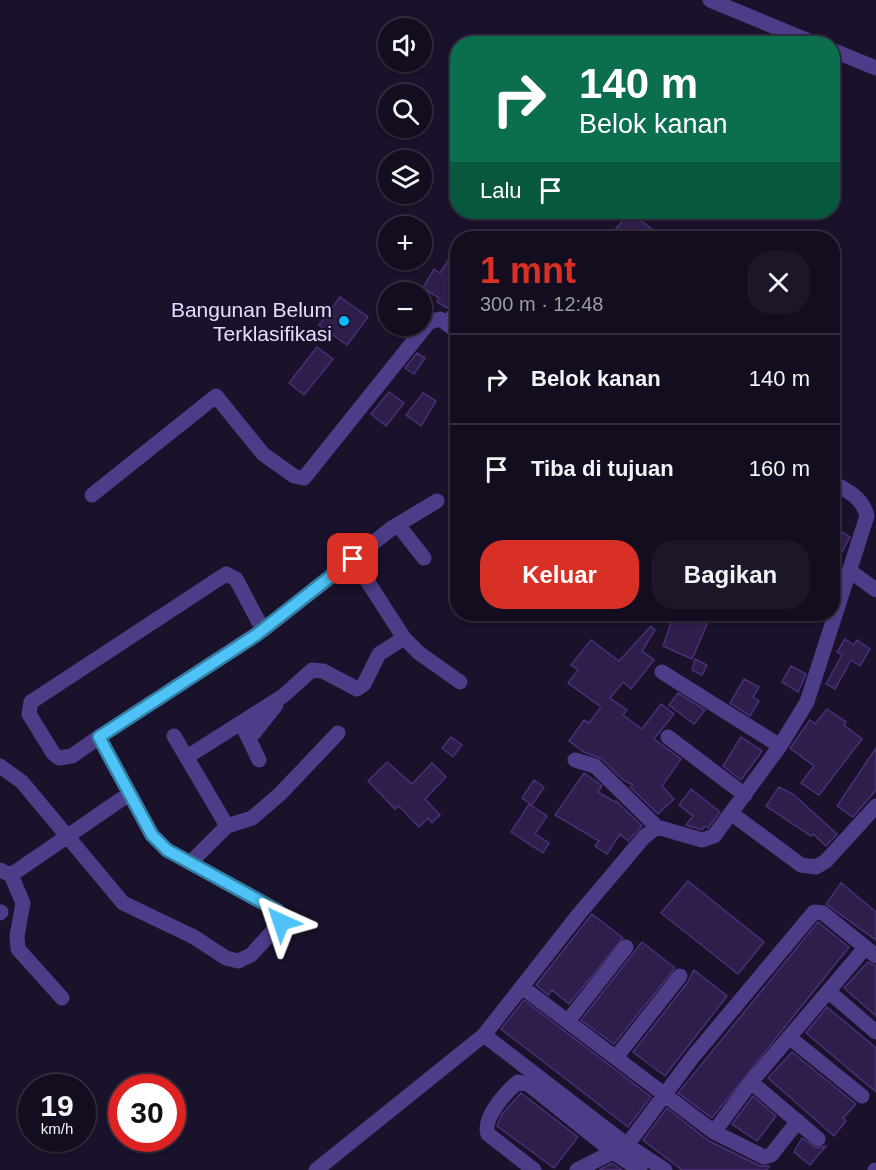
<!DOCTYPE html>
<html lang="id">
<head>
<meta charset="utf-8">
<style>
  body { margin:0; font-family:Arial,sans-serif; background:#1d1629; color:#f1f3f6; height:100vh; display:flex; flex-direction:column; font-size:22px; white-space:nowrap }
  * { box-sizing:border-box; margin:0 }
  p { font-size:20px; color:#9d9ca5 }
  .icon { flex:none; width:33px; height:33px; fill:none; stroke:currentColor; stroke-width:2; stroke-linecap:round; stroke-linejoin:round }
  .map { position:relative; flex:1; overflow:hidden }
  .side { position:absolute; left:450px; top:231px; width:390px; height:390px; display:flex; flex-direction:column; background:#140d20; border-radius:24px; box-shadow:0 2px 4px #0004,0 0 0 2px #332d3e }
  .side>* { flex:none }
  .top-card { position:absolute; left:450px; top:36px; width:390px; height:183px; border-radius:24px; box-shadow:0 2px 4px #0004,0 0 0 2px #332d3e; background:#0b6e4f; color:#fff; overflow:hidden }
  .tools { position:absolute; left:378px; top:18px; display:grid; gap:12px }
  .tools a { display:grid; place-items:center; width:54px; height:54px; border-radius:50%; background:#140d20; box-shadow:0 2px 4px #0004,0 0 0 2px #332d3e; font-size:30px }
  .speed { position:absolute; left:18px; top:1074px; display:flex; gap:12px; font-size:30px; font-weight:700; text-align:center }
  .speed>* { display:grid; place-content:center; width:78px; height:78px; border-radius:50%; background:#140d20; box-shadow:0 2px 4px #0004,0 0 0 2px #332d3e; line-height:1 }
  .speed small { font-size:15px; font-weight:400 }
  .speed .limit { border:9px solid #d22; background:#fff; color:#111 }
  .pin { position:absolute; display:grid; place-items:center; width:51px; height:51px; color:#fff; margin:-26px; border-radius:12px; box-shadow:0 3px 9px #0006 }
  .me { position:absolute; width:66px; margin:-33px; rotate:318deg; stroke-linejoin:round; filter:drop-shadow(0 0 4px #0008) }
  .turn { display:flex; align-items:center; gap:21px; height:126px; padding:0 30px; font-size:27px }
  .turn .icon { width:78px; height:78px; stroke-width:2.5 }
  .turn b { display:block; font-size:42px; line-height:51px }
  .then { display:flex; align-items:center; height:57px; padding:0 30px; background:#0003; gap:12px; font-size:22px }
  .round { display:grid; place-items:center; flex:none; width:63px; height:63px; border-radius:24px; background:#1d1629 }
  .summary { display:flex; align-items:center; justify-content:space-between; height:102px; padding:0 30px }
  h1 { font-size:36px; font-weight:600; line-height:45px; color:#d93025 }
  .action { display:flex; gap:12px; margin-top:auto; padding:12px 30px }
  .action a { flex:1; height:69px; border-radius:24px; background:#d93025; color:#fff; font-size:24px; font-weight:600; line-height:69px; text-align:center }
  .action a+a { background:#1d1629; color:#f1f3f6 }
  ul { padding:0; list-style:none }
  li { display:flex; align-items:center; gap:18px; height:90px; padding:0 30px; border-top:2px solid #332d3e }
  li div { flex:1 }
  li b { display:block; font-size:22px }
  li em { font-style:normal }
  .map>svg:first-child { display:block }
  .building { fill:#2f1d4c; stroke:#4a3077; stroke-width:1.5 }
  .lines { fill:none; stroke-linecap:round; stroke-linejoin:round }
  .minor { stroke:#4d3d89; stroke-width:15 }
  .route-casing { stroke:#337fa1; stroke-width:15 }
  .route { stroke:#4fc3f7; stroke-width:10 }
  .poi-dot { fill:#0abbfc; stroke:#1a112b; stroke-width:2 }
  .labels { text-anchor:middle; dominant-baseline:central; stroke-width:4.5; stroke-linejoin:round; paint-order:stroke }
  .poi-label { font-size:21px; fill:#e5dcff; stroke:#1a112b; text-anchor:end }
</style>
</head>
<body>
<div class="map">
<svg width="876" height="1170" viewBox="0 0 876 1170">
  <rect width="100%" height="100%" fill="#1a112b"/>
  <path class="building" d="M 630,212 L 663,238 L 608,238 Z
    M 458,245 L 458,301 L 447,308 L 437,302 L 439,298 L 423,288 L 434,269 L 440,273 Z
    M 340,297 L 368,317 L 347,345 L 319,325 Z
    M 317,347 L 333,359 L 304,395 L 289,383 Z
    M 417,353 L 425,358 L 414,374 L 405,368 Z
    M 389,392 L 404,403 L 386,426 L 371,414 Z
    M 423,393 L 436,401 L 421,426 L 406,415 Z
    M 840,531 L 850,537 L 832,571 L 832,543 Z
    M 674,614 L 688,614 L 708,622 L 692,659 L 663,646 Z
    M 651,626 L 655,630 L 642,651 L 654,660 L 631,689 L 623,682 L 610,698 L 627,710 L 623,715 L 642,729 L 661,704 L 674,714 L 654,739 L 681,759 L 662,786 L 674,799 L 658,814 L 630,787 L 633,785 L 623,780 L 602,759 L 584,752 L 569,741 L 584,720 L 589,723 L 601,707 L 568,683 L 578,670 L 571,665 L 591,640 L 619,661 Z
    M 845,639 L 854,645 L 857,640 L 870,649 L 860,666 L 851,660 L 835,689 L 826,684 L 842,655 L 837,652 Z
    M 695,659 L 707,665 L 702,675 L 692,670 Z
    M 791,666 L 806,674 L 798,692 L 782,682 Z
    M 744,679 L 759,687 L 753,697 L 759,701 L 750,716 L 730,703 Z
    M 678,693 L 705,710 L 694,724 L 669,705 Z
    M 827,709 L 846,722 L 844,725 L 862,739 L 819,795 L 801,783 L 814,766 L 790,748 L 810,720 L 815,724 Z
    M 451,737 L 462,745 L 453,757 L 442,748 Z
    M 741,737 L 762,751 L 741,780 L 723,766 Z
    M 876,748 L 876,790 L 853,817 L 837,806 Z
    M 387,762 L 412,784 L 432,763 L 446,777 L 425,799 L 440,815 L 432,823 L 428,818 L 419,827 L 399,806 L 395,809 L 368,781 Z
    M 584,773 L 602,786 L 598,792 L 615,802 L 616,801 L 642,826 L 628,841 L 620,834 L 607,854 L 595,846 L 599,841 L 555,815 Z
    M 534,780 L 544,787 L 532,805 L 522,798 Z
    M 779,787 L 793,794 L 837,834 L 826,846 L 813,834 L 811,836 L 766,806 Z
    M 691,789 L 720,812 L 708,828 L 705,826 L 702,830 L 686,825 L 693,816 L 679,805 Z
    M 529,804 L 547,816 L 535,834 L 549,843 L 543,853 L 511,832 Z
    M 688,881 L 764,942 L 738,974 L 661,913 Z
    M 841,883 L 876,912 L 876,940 L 826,904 Z
    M 592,914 L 623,938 L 569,1004 L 552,990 L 548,995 L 536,985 Z
    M 818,922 L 849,947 L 712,1118 L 678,1093 Z
    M 642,942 L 675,968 L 614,1044 L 581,1020 Z
    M 868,962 L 876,966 L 876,1016 L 844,988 Z
    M 694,970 L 727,996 L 665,1076 L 633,1052 L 688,982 Z
    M 524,1000 L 651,1097 L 628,1127 L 501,1029 Z
    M 827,1007 L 876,1048 L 876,1092 L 806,1033 Z
    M 792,1052 L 856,1104 L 843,1118 L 846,1121 L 834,1136 L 768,1078 Z
    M 521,1093 L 578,1137 L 554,1168 L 497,1126 L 502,1114 Z
    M 753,1096 L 776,1116 L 757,1141 L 732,1124 Z
    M 667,1108 L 709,1141 L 760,1166 L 769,1166 L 767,1170 L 682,1170 L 643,1140 Z
    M 802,1138 L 816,1148 L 826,1146 L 810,1165 L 794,1152 Z
    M 612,1163 L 622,1170 L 599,1170 Z"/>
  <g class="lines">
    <path class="minor" d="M 710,0 L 816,44
      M 832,50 L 876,68
      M 447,323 L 458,310
      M 92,495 L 216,396 L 263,454 L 294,476 L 304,478 L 429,322 L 440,319 L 458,332
      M 398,525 L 424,558
      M 353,559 L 404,638 L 419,653 L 460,682
      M 850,571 L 876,590
      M 263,630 L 392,528 L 437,501
      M 662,672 L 780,746
      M 245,731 L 259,760
      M 174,736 L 227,826 L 190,863
      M 668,737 L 745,795
      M 249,739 L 276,705
      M 187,757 L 283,696 L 312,670 L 323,671 L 357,689 L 364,684 L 379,654 L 404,638
      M 575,760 L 595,766 L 657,827
      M 0,766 L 22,782 L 123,903 L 194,937 L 226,958 L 238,961 L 251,955 L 281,922 L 278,911 L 167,850 L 152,835 L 99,737 L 263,630 L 236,579 L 226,574 L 31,702 L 29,714 L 53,753 L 59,758 L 72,756 L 99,737
      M 732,814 L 801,865 L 816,867 L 826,861 L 876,806
      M 227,826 L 252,818 L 280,794 L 338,733
      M 0,870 L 11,875 L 129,794
      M 11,875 L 23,903 L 17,936 L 18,949 L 62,998
      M 0,913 L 1,912
      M 522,987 L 714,1132 L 764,1157 L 771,1155 L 798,1121
      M 829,992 L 876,1032
      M 568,1021 L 626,947
      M 789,1037 L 862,1096
      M 617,1056 L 680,976
      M 751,1082 L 818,1139
      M 714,1132 L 751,1082 L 865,948
      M 627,1145 L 692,1058 L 814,912 L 823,913 L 876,956
      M 316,1170 L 484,1035
      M 534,1170 L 488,1134 C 482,1118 506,1092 518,1082 L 528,1084 L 613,1152 L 640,1170
      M 577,1170 L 613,1152
      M 665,1170 L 627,1145 L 484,1035 L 579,914 L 644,837 L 657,827 L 702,840 L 714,836 L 780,746 L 807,702 L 867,516 C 863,498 847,490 832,482
      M 875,1170 L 876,1170"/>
  </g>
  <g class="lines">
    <defs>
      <path id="route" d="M 281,922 L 278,911 L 167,850 L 152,835 L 99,737 L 256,635 L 353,559"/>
    </defs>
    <use href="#route" class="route-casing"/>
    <use href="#route" class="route"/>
  </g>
  <circle class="poi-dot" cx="344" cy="321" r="6"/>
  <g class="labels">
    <g class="poi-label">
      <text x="332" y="309">Bangunan Belum<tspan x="332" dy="24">Terklasifikasi</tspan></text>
    </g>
  </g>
</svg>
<div class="tools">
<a><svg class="icon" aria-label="sound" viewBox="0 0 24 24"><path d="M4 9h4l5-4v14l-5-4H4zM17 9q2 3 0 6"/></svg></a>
<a><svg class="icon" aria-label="search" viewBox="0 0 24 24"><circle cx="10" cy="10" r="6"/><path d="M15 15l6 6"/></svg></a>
<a><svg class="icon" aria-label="layers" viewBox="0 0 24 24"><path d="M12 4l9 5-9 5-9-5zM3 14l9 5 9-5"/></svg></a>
<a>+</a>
<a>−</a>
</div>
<div class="speed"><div>19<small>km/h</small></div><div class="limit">30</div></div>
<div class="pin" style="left:353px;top:559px;background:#d93025"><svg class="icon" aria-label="arrive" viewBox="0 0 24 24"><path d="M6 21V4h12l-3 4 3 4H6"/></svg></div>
<svg class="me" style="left:281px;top:922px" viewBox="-20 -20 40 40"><path d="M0-17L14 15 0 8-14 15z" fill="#4fc3f7" stroke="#fff" stroke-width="4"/></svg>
<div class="top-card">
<div class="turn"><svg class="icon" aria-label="right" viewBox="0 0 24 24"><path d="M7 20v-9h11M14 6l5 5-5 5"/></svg><div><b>140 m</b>Belok kanan</div></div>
<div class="then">Lalu<svg class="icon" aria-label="arrive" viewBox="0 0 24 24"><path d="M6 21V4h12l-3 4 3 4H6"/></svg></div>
</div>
<section class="side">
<div class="summary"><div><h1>1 mnt</h1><p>300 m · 12:48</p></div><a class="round"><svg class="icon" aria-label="close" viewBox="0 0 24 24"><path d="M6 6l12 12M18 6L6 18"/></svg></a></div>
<ul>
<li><svg class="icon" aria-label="right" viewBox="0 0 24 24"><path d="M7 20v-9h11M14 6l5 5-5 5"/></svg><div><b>Belok kanan</b></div><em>140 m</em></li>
<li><svg class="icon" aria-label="arrive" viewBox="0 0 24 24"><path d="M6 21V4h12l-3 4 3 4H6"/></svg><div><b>Tiba di tujuan</b></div><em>160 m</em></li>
</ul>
<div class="action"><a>Keluar</a><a>Bagikan</a></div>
</section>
</div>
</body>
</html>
